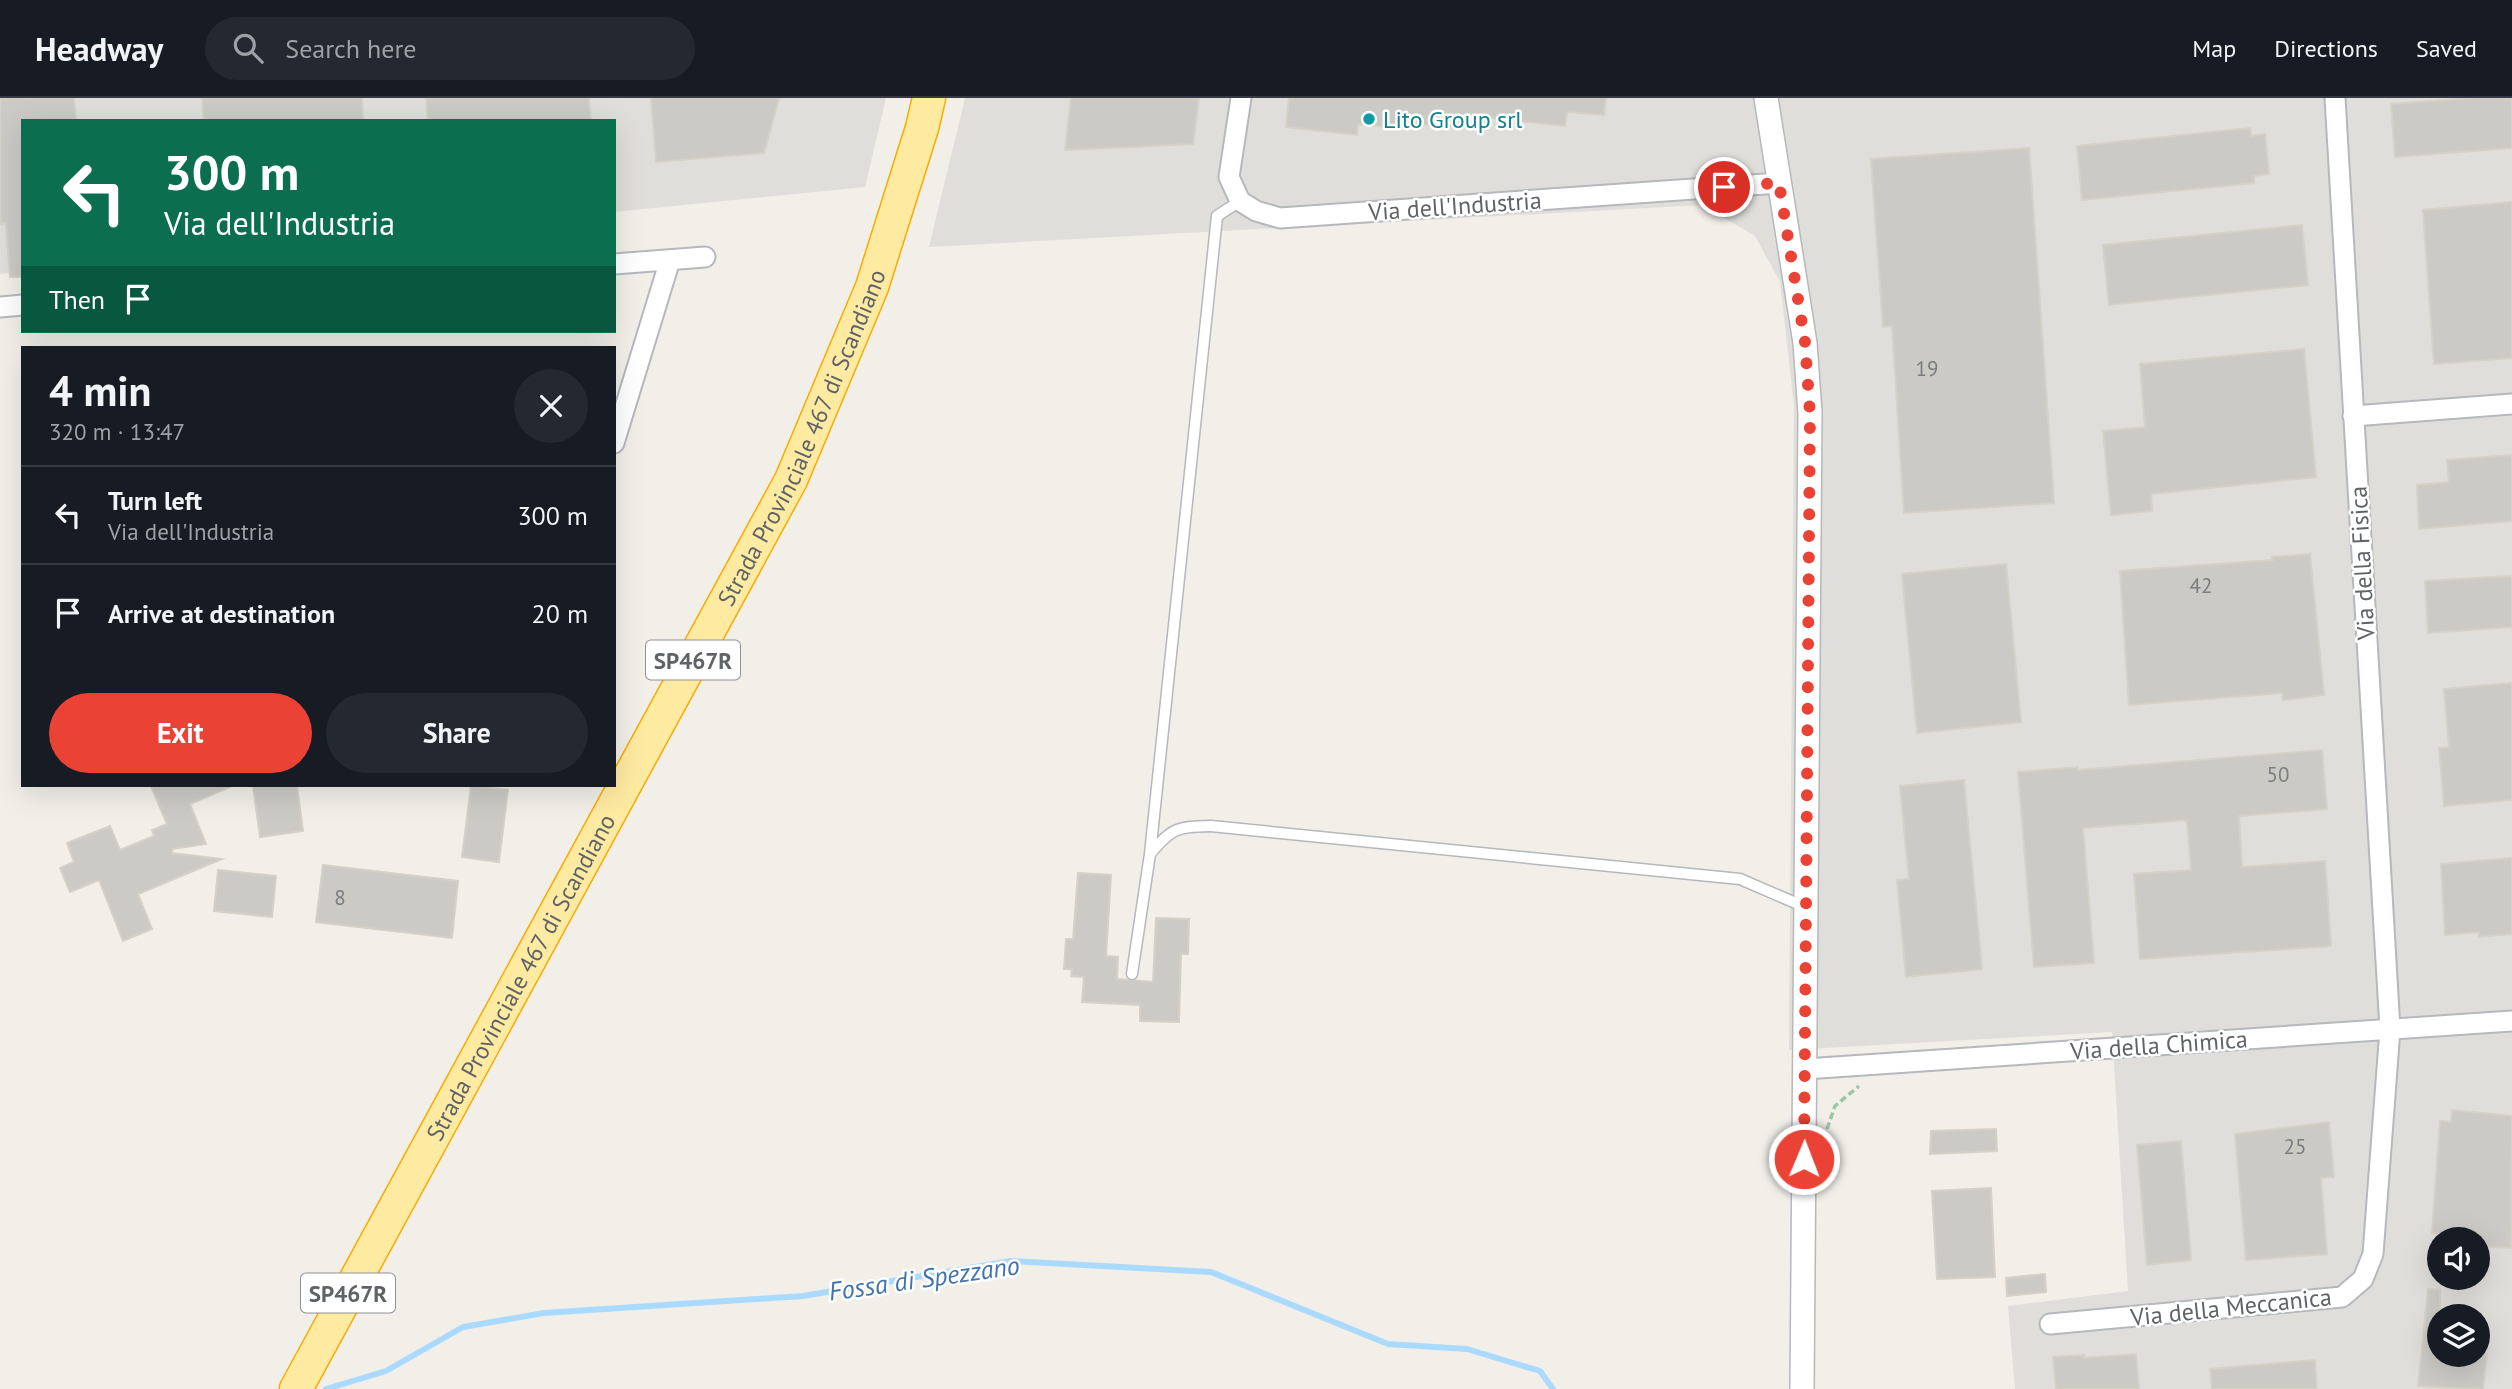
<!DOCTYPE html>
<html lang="en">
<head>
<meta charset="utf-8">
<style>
  body { margin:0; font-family:"PT Sans",sans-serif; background:#242831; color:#f1f3f6; height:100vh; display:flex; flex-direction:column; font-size:26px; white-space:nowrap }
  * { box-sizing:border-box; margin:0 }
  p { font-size:23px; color:#9ea1a6 }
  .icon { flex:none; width:38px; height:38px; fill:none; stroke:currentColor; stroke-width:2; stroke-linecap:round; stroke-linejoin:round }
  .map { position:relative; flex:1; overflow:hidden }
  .details { position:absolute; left:21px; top:248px; width:595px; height:441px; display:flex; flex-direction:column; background:#171b24; border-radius:0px; box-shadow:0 7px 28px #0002 }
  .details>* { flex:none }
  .banner { position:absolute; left:21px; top:21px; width:595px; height:214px; border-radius:0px; box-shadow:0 7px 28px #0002; background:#0b6e4f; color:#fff; overflow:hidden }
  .fabs { position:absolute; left:2427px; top:1129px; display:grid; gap:14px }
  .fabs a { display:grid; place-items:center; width:63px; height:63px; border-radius:50%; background:#171b24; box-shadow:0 7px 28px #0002; font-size:35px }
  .pin { position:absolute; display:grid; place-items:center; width:60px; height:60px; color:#fff; margin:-30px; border:4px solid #fff; border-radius:50%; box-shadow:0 2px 7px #0007 }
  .me { position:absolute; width:77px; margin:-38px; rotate:1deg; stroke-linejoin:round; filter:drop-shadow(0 0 5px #0008) }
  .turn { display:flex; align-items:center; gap:24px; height:147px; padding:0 28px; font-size:32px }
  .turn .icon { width:91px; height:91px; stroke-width:2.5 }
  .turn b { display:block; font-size:49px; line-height:60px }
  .then { display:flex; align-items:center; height:66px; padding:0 28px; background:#0003; gap:14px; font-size:26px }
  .round { display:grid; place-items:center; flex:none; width:74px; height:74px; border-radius:37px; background:#242831 }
  .summary { display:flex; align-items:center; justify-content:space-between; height:119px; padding:0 28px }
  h1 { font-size:42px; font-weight:600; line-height:52px }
  .primary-button { display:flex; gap:14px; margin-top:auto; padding:14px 28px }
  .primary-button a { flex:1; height:80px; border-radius:42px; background:#ea4335; color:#fff; font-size:28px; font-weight:600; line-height:80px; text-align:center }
  .primary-button a+a { background:#242831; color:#f1f3f6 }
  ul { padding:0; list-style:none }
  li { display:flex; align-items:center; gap:21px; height:98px; padding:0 28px; border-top:2px solid #363941 }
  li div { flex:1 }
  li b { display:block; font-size:26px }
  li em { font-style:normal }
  header { display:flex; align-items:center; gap:42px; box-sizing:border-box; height:98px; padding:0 35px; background:#171b24; border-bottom:2px solid #363941 }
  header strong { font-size:33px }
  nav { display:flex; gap:38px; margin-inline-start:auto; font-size:24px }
  .search { width:490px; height:63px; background:#242831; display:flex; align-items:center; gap:18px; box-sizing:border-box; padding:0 24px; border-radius:38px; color:#9ea1a6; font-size:26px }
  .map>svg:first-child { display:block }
  .industrial { fill:#e0deda; fill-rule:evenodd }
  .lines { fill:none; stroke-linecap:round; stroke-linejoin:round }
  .stream { stroke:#aadaff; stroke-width:6 }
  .building { fill:#cccac5; stroke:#d6d1c6; stroke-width:2 }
  .service-casing { stroke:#b5b8bc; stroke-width:13 }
  .minor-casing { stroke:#b5b8bc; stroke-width:23 }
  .tertiary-casing { stroke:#b5b8bc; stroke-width:26 }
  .trunk-casing { stroke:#f9ab00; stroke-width:35 }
  .path { stroke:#9cc7a9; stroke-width:3.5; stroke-dasharray:7 3.5; stroke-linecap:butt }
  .service { stroke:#fff; stroke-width:10 }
  .minor { stroke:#fff; stroke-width:19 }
  .tertiary { stroke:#fff; stroke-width:23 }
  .trunk { stroke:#feeaa1; stroke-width:32 }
  .route { stroke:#ea4335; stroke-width:12; stroke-dasharray:0 21.6 }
  .culture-dot { fill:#0f9aa8; stroke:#fff; stroke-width:2.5 }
  .labels { text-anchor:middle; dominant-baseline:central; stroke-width:5; stroke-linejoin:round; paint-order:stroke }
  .number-label { font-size:21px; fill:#7a7d7f }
  .shield { fill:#fff; stroke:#8f9295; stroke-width:2 }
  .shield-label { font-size:23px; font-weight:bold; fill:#5f6368 }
  .culture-label { font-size:24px; fill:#0d838f; stroke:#fff; text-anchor:start }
  .street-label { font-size:24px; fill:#5f6368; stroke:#fff }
  .water-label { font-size:26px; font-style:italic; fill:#4174aa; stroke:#fff }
</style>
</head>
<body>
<header>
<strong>Headway</strong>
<div class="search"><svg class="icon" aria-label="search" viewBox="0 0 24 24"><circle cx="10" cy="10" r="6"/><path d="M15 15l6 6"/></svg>Search here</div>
<nav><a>Map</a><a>Directions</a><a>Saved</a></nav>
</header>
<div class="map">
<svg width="2512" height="1291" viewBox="0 0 2512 1291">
  <rect width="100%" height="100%" fill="#f1efe8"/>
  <path class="industrial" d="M 0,0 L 886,0 L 865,89 L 614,114 L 614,23 L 23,23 L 23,173 L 0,176 Z
    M 965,0 L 2512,0 L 2512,1291 L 2015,1291 L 2008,1208 L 2128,1193 L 2112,934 L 1789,952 L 1794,308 L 1780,184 L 1755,138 L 1702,107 L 929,149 ZM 2440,1141 L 2478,1141 L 2478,1180 L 2440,1180 ZM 2440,1218 L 2478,1218 L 2478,1256 L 2440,1256 Z"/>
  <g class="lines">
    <path class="stream" d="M 326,1291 L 386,1273 L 463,1229 L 544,1215 L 803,1198 L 1011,1163 L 1211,1174 L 1388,1246 L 1467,1251 L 1540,1273 L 1553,1291"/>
  </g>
  <path class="building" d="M 0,0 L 74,0 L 76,23 L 23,23 L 23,179 L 10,179 L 6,125 L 0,126 Z
    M 202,0 L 362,0 L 363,23 L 204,23 Z
    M 426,0 L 589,0 L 591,23 L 428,23 Z
    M 651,0 L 779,0 L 764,55 L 656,64 Z
    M 1071,0 L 1199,0 L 1193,46 L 1065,52 Z
    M 1289,0 L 1606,0 L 1604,17 L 1567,14 L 1565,28 L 1453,16 L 1452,29 L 1405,25 L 1404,31 L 1358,26 L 1357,37 L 1286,29 Z
    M 2471,0 L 2512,0 L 2512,50 L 2395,59 L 2391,6 Z
    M 2250,30 L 2251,38 L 2265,36 L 2269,76 L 2254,78 L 2254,85 L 2082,102 L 2077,48 Z
    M 2029,50 L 2054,405 L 1904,415 L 1892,228 L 1883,229 L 1871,61 Z
    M 2512,104 L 2512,260 L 2434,266 L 2423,112 Z
    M 2302,127 L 2308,187 L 2109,207 L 2103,147 Z
    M 2304,251 L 2316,379 L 2151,396 L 2152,413 L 2111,417 L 2103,333 L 2145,329 L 2140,266 Z
    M 2512,357 L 2512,423 L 2419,431 L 2417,387 L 2449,384 L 2447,362 Z
    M 2310,456 L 2324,597 L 2283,602 L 2282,595 L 2129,607 L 2120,473 L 2273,462 L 2272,459 Z
    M 2006,466 L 2021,624 L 1917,635 L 1902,476 Z
    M 2512,478 L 2512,529 L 2428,535 L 2425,483 Z
    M 2512,585 L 2512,702 L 2444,708 L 2439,650 L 2449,649 L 2444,591 Z
    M 2322,652 L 2327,711 L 2239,718 L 2242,769 L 2325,763 L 2331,848 L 2140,861 L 2134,776 L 2191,772 L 2187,722 L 2083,730 L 2094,865 L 2034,869 L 2018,674 L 2078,669 L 2078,672 Z
    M 1964,682 L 1982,871 L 1906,879 L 1897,782 L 1909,781 L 1900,688 Z
    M 151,688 L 232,688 L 190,706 L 206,746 L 172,751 L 172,755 L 222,761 L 138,796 L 152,831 L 123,843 L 99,782 L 70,794 L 60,770 L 74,764 L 67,745 L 110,728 L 120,752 L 154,738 L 152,732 L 167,726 Z
    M 253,688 L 297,688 L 303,733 L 260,739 Z
    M 471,688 L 508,692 L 499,764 L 462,759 Z
    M 2512,760 L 2512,836 L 2479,839 L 2479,834 L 2445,837 L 2441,766 Z
    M 323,767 L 458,783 L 452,840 L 316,824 Z
    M 218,772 L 276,778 L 272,819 L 214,813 Z
    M 1078,775 L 1111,777 L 1106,858 L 1118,859 L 1117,881 L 1153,884 L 1156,820 L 1189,821 L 1188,856 L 1181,856 L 1179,924 L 1140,923 L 1140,907 L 1082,904 L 1084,879 L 1071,878 L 1072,871 L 1064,871 L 1066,841 L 1073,841 Z
    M 2452,1012 L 2512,1018 L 2511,1150 L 2478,1148 L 2478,1141 L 2440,1141 L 2441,1136 L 2432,1135 L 2440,1023 L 2451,1024 Z
    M 2329,1024 L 2334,1079 L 2321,1080 L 2327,1156 L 2246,1162 L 2235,1036 Z
    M 1996,1031 L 1997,1053 L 1930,1056 L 1931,1033 Z
    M 2181,1043 L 2191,1162 L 2147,1167 L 2137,1047 Z
    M 1991,1090 L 1995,1179 L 1937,1181 L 1932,1093 Z
    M 2045,1176 L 2046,1194 L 2007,1198 L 2006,1180 Z
    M 2428,1191 L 2440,1192 L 2440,1256 L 2487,1256 L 2483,1291 L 2418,1288 Z
    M 2136,1256 L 2139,1291 L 2056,1291 L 2053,1259 L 2084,1257 L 2084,1260 Z
    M 2315,1262 L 2317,1291 L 2212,1291 L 2210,1271 Z"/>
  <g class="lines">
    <defs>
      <path id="service" d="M 1150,756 C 1172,729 1178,729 1211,728 L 1740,781 L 1805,809
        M 1132,876 L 1150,756 L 1217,118 L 1240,103"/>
      <path id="minor" d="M 1241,0 L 1229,79 L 1240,103 L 1256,113 L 1280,120 L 1779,85
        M 614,166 L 705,159
        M 0,209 L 23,207
        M 2353,318 L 2512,306
        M 614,345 L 670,162
        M 1805,971 L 2512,923
        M 2050,1226 L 2342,1199 L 2363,1181 L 2373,1156 L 2390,931 L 2335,0"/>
      <path id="tertiary" d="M 1766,0 L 1805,245 L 1810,315 L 1802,1291"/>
      <g id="trunk">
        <path id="s1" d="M 296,1291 L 791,382 L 872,189 L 922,30 L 929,0"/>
      </g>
    </defs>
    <use href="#service" class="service-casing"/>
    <use href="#minor" class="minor-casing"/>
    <use href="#tertiary" class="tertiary-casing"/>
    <use href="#trunk" class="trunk-casing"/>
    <path class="path" d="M 1827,1031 L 1835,1008 L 1859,988"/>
    <use href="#service" class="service"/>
    <use href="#minor" class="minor"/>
    <use href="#tertiary" class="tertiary"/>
    <use href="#trunk" class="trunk"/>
  </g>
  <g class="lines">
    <path class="route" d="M 1724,89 L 1779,85 L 1805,244 L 1810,316 L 1804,1061"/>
  </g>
  <circle class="culture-dot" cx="1369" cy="21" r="7"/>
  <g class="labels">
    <g class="number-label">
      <text x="1927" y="270">19</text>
      <text x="2201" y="487">42</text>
      <text x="2278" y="676">50</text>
      <text x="340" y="799">8</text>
      <text x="2295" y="1048">25</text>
    </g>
    <g class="shield">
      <rect x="646" y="542.5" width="94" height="39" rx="5"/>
      <rect x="301" y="1175.5" width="94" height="39" rx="5"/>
    </g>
    <g class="shield-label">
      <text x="693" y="562">SP467R</text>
      <text x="348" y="1195">SP467R</text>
    </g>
    <g class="culture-label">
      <text x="1383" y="21">Lito Group srl</text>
    </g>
    <g class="street-label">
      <text transform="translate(1455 108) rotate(-4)">Via dell'Industria</text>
      <text stroke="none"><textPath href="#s1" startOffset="1078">Strada Provinciale 467 di Scandiano</textPath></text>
      <text transform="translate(2362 465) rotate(-93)">Via della Fisica</text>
      <text stroke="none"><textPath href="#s1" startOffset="469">Strada Provinciale 467 di Scandiano</textPath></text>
      <text transform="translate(2159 947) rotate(-4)">Via della Chimica</text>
      <text transform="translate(2231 1209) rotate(-6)">Via della Meccanica</text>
    </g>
    <g class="water-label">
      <text transform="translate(924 1180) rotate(-8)">Fossa di Spezzano</text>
    </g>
  </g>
</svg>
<div class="fabs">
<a><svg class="icon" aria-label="sound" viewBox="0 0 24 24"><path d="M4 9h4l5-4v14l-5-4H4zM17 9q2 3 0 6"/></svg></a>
<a><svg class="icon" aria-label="layers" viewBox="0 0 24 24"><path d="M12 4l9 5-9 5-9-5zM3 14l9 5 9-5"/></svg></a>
</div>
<div class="pin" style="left:1724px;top:89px;background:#d93025"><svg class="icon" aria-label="arrive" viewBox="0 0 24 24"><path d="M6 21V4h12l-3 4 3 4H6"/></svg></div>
<svg class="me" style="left:1804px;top:1061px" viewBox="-20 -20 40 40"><circle r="17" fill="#ea4335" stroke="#fff" stroke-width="3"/><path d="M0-11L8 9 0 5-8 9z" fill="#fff"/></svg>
<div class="banner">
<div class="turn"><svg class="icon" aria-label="left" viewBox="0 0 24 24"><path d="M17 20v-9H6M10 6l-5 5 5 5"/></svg><div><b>300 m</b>Via dell'Industria</div></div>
<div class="then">Then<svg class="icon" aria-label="arrive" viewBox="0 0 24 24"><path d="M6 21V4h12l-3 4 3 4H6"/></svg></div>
</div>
<section class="details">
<div class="summary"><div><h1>4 min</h1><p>320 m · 13:47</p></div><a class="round"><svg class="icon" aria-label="close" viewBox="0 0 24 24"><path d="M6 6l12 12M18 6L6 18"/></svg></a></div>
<ul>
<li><svg class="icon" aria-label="left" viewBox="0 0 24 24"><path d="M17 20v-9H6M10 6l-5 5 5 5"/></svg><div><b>Turn left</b><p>Via dell'Industria</p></div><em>300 m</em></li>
<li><svg class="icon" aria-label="arrive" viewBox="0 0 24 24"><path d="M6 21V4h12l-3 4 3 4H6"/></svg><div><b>Arrive at destination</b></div><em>20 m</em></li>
</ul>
<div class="primary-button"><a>Exit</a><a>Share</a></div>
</section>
</div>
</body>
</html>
